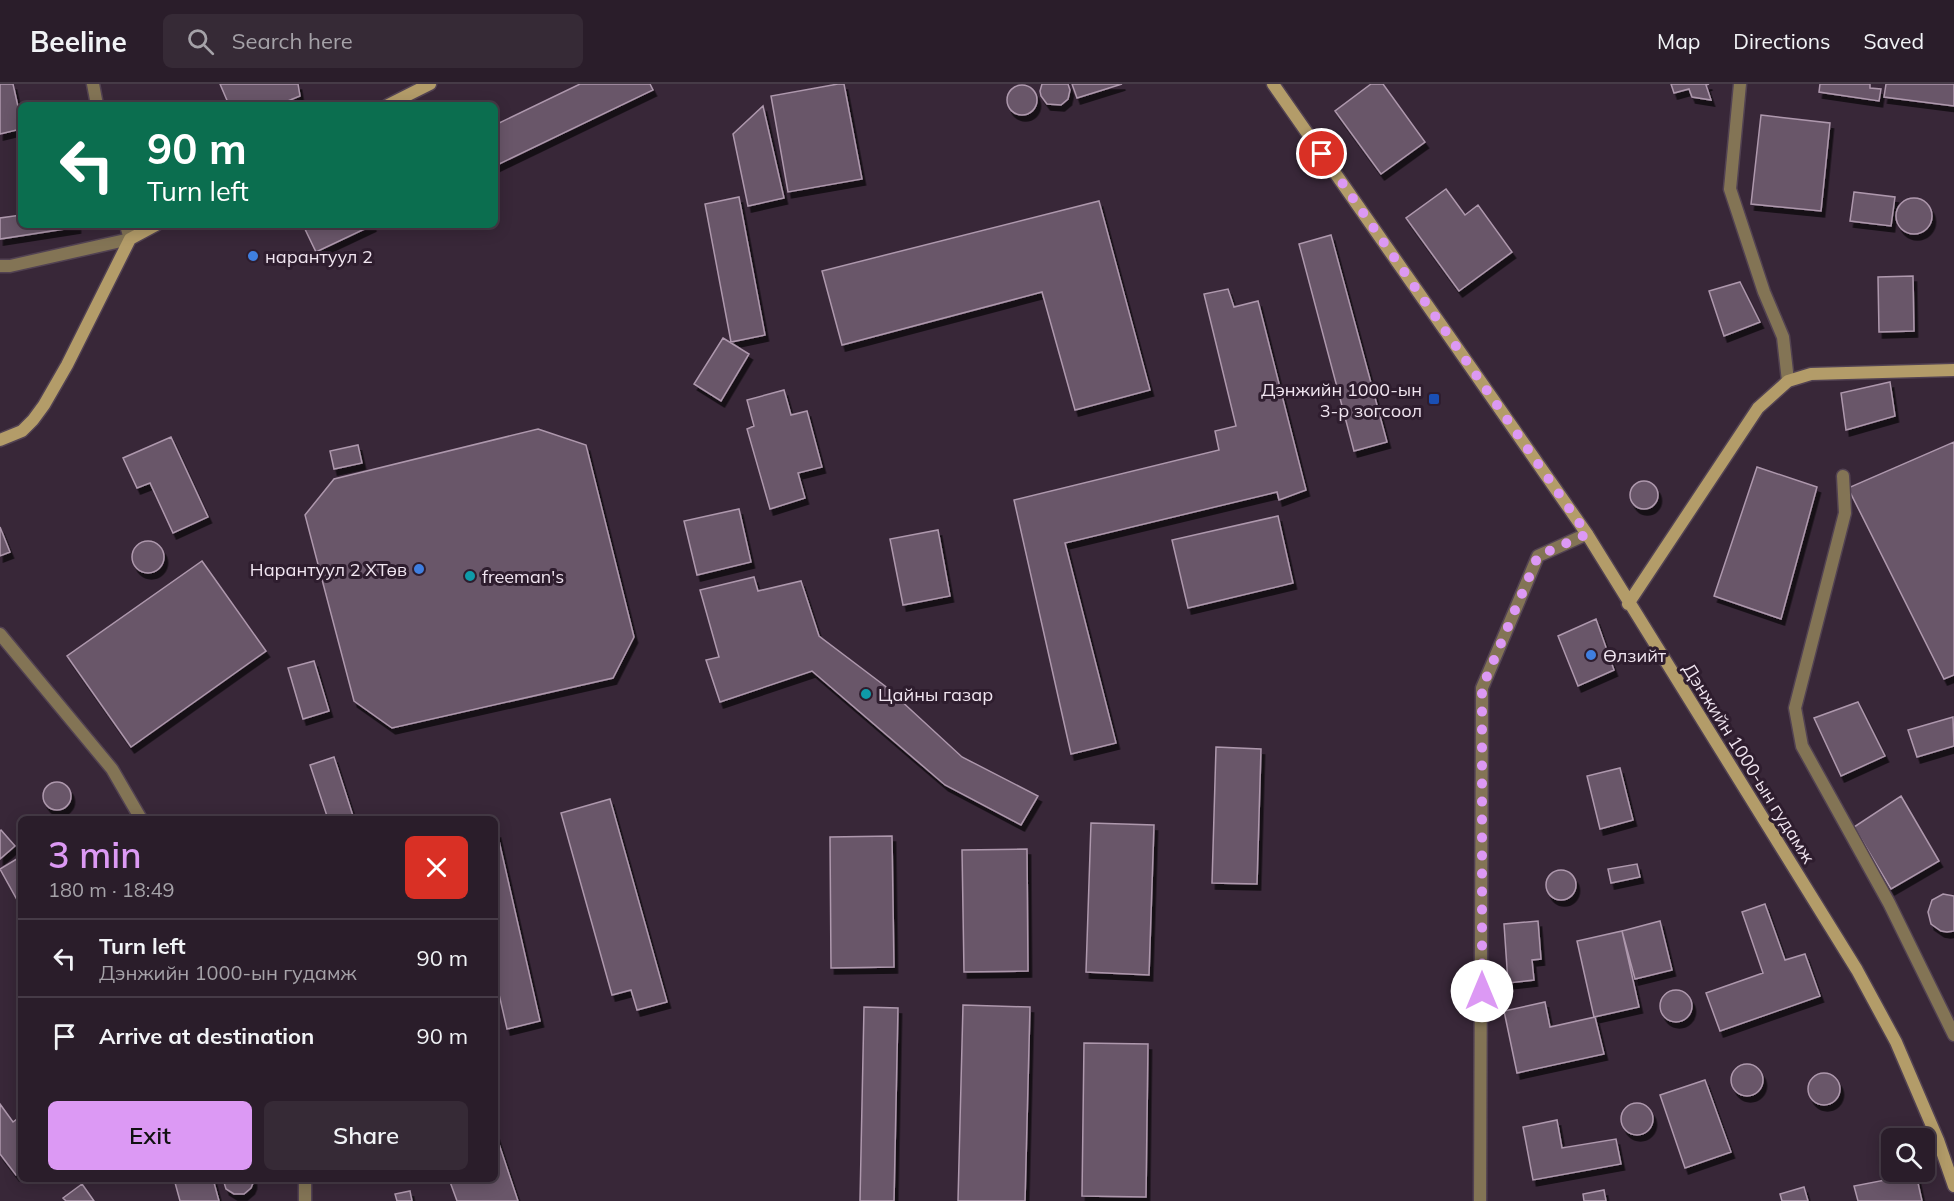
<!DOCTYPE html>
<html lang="en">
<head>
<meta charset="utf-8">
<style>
  body { margin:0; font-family:Mulish,sans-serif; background:#362a36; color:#f1f3f6; height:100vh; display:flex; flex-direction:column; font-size:22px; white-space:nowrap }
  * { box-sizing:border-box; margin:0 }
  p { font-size:20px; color:#a5a2a8 }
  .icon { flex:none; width:33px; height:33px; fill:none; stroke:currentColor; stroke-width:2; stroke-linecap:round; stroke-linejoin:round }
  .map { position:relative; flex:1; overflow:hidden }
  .details { position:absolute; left:18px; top:732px; width:480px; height:366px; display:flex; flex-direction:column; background:#2a1d2a; border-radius:9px; box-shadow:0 3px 15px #0003,0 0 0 2px #463b47 }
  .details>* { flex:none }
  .guide { position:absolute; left:18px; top:18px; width:480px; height:126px; border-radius:9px; box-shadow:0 3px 15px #0003,0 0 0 2px #463b47; background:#0b6e4f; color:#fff; overflow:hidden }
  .fabs { position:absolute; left:1881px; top:1044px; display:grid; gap:12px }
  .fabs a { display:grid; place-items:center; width:54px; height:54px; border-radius:9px; background:#2a1d2a; box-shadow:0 3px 15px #0003,0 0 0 2px #463b47; font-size:30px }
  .pin { position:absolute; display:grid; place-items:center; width:51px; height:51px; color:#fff; margin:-26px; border:3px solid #fff; border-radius:50%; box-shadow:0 2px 6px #0007 }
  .me { position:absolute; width:66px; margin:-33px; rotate:0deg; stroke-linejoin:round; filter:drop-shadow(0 0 4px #0008) }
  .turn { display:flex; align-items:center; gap:21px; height:126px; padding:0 30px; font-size:27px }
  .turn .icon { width:78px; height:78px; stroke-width:2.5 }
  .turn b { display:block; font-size:42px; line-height:51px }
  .round { display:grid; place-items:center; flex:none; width:63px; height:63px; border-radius:9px; background:#362a36 }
  .summary { display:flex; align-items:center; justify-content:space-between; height:102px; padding:0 30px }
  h1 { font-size:36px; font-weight:600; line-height:45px; color:#dc99f4 }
  .primary-button { display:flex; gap:12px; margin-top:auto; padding:12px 30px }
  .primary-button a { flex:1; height:69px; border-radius:9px; background:#dc99f4; color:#111; font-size:24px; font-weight:600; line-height:69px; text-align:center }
  .primary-button a+a { background:#362a36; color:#f1f3f6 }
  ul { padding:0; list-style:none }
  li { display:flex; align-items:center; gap:18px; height:78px; padding:0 30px; border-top:2px solid #463b47 }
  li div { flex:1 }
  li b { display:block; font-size:22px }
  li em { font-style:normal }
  header { display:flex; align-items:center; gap:36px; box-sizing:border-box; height:84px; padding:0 30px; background:#2a1d2a; border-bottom:2px solid #463b47 }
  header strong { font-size:28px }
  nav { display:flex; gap:33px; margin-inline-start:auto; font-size:21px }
  .search { width:420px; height:54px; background:#362a36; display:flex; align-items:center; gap:15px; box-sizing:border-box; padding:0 21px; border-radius:9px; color:#a5a2a8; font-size:22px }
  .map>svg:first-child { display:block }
  .building { fill:#695669; stroke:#ae98ad; stroke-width:1.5; filter:url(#shadow) }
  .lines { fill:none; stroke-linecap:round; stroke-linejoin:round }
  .street-casing { stroke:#524252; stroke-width:15 }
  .secondary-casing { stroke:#524252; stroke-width:15 }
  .street { stroke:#837455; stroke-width:12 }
  .secondary { stroke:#b39c69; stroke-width:12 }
  .route { stroke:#dc99f4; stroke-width:10; stroke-dasharray:0 18 }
  .shop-dot { fill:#3f7fe0; stroke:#2e1d2e; stroke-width:2 }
  .transit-dot { fill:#1a4fb4; stroke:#2e1d2e; stroke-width:2 }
  .culture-dot { fill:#0f9aa8; stroke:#2e1d2e; stroke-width:2 }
  .labels { text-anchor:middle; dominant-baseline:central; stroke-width:6; stroke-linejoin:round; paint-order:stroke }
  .poi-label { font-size:18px; fill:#f0e5f0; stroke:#2e1d2e; text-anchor:start }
  .street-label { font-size:18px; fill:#f0e5f0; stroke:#2e1d2e }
</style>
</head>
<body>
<header>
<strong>Beeline</strong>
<div class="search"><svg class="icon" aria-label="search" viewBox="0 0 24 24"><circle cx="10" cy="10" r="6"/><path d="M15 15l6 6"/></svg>Search here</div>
<nav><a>Map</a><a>Directions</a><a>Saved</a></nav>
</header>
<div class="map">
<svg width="1954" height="1117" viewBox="0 0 1954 1117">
  <defs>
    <filter id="shadow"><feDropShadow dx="3.5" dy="6" stdDeviation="0" flood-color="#0009"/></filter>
  </defs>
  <rect width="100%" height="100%" fill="#382738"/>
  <path class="building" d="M 0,0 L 13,0 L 21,36 L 21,45 L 0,50 Z
    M 220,0 L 298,0 L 300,12 L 278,21 L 229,21 Z
    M 580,0 L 650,0 L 653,6 L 495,82 L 495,41 Z
    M 838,0 L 844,0 L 862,95 L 788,108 L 771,12 Z
    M 1042,0 L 1068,0 L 1070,6 L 1068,15 L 1061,21 L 1047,20 L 1041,12 L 1040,7 Z
    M 1072,0 L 1122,0 L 1077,14 Z
    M 1371,0 L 1383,0 L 1425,58 L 1381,90 L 1335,27 Z
    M 1671,0 L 1709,0 L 1706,1 L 1711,16 L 1692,13 L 1689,5 L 1674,9 Z
    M 1820,0 L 1870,0 L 1870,4 L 1881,5 L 1879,17 L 1819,8 Z
    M 1886,0 L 1954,0 L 1954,22 L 1884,13 Z
    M1007 16a15 15 0 1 1 30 0a15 15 0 1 1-30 0Z
    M 763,22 L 784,114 L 748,122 L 733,50 Z
    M 1761,31 L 1830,39 L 1821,127 L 1751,120 Z
    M 1446,105 L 1465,131 L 1478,121 L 1512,168 L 1459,207 L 1406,134 Z
    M 1854,108 L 1895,113 L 1891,142 L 1850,137 Z
    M 739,113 L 765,251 L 731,258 L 705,120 Z
    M1896 132a18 18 0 1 1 36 0a18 18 0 1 1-36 0Z
    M 1099,117 L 1150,306 L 1075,326 L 1042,208 L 842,261 L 822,187 Z
    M 21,131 L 21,141 L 77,141 L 77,143 L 0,155 L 0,134 Z
    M 303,141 L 373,141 L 316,168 Z
    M 1331,151 L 1387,358 L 1354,367 L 1299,160 Z
    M 1913,192 L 1914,247 L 1879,248 L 1878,193 Z
    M 1740,198 L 1760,238 L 1724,252 L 1709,207 Z
    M 1228,205 L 1234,223 L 1258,217 L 1306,406 L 1279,416 L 1277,408 L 1065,459 L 1116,659 L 1071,670 L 1014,416 L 1219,366 L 1215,347 L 1236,342 L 1204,210 Z
    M 723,254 L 749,270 L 721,317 L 694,300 Z
    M 1890,298 L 1895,332 L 1846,346 L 1841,309 Z
    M 784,306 L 791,331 L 807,327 L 822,383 L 798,389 L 805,414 L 770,425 L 747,345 L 754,342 L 747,316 Z
    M 538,345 L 586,361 L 634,553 L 613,594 L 392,644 L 354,617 L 305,431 L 334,395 Z
    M 171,353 L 208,433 L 173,449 L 150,399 L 137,404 L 123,374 Z
    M 1954,358 L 1954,591 L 1944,595 L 1848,404 Z
    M 358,361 L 362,379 L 334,385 L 330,367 Z
    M 1757,383 L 1817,403 L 1781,535 L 1714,512 Z
    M1630 411a14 14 0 1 1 28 0a14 14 0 1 1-28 0Z
    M 739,425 L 751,478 L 697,491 L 684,437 Z
    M 1278,432 L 1293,499 L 1188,524 L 1172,456 Z
    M 0,443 L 10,468 L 0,472 Z
    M 938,446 L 950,512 L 903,521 L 890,455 Z
    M132 473a16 16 0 1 1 32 0a16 16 0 1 1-32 0Z
    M 202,477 L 266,567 L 131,663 L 67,572 Z
    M 754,493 L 758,507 L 801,497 L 819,552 L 885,602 L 962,673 L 1038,712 L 1021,741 L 945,701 L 812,587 L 720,618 L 706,576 L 719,573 L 700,506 Z
    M 1596,535 L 1614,586 L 1578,602 L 1558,552 Z
    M 314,577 L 329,627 L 303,635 L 288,584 Z
    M 1858,618 L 1885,672 L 1841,692 L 1814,634 Z
    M 1953,633 L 1954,662 L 1917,673 L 1908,646 Z
    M 1216,663 L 1261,665 L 1257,800 L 1212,799 Z
    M 334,673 L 354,735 L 328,735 L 310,681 Z
    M 1620,684 L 1633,736 L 1600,745 L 1587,692 Z
    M43 712a14 14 0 1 1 28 0a14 14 0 1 1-28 0Z
    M 1901,712 L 1939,777 L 1891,805 L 1854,743 Z
    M 610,715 L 667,918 L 637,926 L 631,906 L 612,911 L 561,729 Z
    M 1091,739 L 1154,741 L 1149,891 L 1086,888 Z
    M 1,746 L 15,762 L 0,775 L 0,747 Z
    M 495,748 L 497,748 L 540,937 L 507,945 L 495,893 Z
    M 892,752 L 894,883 L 831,884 L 830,753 Z
    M 1027,765 L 1028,887 L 964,888 L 962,766 Z
    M 20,773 L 21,774 L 21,823 L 0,785 Z
    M 1637,780 L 1640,793 L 1611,799 L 1608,785 Z
    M1546 801a15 15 0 1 1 30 0a15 15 0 1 1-30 0Z
    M 1943,810 L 1954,812 L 1954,847 L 1947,848 L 1941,847 L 1931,840 L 1928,828 L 1932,816 Z
    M 1765,820 L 1785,876 L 1805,870 L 1820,912 L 1720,947 L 1706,909 L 1763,889 L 1742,828 Z
    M 1538,837 L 1541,875 L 1532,876 L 1534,896 L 1508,899 L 1504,840 Z
    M 1660,837 L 1672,886 L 1635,895 L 1622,847 Z
    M 1622,847 L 1639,923 L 1594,933 L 1577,857 Z
    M1660 922a16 16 0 1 1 32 0a16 16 0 1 1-32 0Z
    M 1545,918 L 1550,943 L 1595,933 L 1604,970 L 1517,989 L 1504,927 Z
    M 963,921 L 1030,923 L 1025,1117 L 958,1117 Z
    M 864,923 L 898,924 L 894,1117 L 860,1117 Z
    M 1084,959 L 1148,960 L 1146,1113 L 1082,1112 Z
    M1731 996a16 16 0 1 1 32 0a16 16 0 1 1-32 0Z
    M1808 1005a16 16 0 1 1 32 0a16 16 0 1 1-32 0Z
    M 1705,996 L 1731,1068 L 1685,1084 L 1660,1011 Z
    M1621 1035a16 16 0 1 1 32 0a16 16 0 1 1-32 0Z
    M 0,1020 L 13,1038 L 21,1032 L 21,1087 L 16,1091 L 0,1070 Z
    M 1557,1036 L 1562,1064 L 1616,1055 L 1621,1080 L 1533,1096 L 1523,1043 Z
    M 495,1048 L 518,1117 L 457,1117 L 449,1095 L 495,1095 Z
    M 1916,1090 L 1922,1117 L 1858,1117 L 1854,1102 Z
    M 174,1095 L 213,1095 L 219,1117 L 180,1117 Z
    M 223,1095 L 253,1095 L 253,1099 L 251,1104 L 244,1110 L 234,1110 L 226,1105 Z
    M 82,1100 L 94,1117 L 66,1117 L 63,1114 Z
    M 1804,1103 L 1808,1117 L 1782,1117 L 1780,1110 Z
    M 1604,1106 L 1606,1117 L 1584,1117 L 1583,1110 Z
    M 410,1107 L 412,1117 L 397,1117 L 395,1110 Z"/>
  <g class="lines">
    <defs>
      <path id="street" d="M 93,0 L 97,21
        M 1740,0 L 1730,105 L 1764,208 L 1783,253 L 1788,297
        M 0,182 L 10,182 L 130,155 L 126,141
        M 1843,392 L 1845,429 L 1795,624 L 1802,662 L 1889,819 L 1954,951
        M 0,550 L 112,685 L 141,735
        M 305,1095 L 305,1117
        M 1480,1117 L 1482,604 L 1538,472 L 1587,450"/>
      <path id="secondary" d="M 1273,0 L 1587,450 L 1857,886 L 1896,958 L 1938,1056 L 1954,1102
        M 388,21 L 430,0
        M 0,356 L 22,347 L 33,336 L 44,321 L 67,281 L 130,155 L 156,141
        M 1628,520 L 1758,324 L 1788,297 L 1811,290 L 1954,286"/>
    </defs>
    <use href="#street" class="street-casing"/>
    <use href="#secondary" class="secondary-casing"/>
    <use href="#street" class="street"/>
    <use href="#secondary" class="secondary"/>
  </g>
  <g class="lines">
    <path class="route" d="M 1322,70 L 1587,450 L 1538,472 L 1482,604 L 1482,907"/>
  </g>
  <g class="shop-dot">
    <circle cx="253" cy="172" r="6"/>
    <circle cx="419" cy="485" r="6"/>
    <circle cx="1591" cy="571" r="6"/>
  </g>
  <rect class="transit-dot" x="1428" y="309" width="12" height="12" rx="3"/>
  <g class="culture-dot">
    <circle cx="470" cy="492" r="6"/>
    <circle cx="866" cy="610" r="6"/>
  </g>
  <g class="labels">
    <g class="poi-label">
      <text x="265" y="172">нарантуул 2</text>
      <text x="1422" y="305" text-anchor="end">Дэнжийн 1000-ын<tspan x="1422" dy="21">3-р зогсоол</tspan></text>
      <text x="407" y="485" text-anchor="end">Нарантуул 2 ХТөв</text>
      <text x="482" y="492">freeman's</text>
      <text x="1603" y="571">Өлзийт</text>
      <text x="878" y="610">Цайны газар</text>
    </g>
    <g class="street-label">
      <text transform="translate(1749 679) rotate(58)">Дэнжийн 1000-ын гудамж</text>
    </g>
  </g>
</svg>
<div class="fabs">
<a><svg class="icon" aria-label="search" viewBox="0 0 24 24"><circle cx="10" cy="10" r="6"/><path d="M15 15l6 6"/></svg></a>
</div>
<div class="pin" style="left:1322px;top:70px;background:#d93025"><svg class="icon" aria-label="arrive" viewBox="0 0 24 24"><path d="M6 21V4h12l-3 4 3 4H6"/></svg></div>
<svg class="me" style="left:1482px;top:907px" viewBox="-20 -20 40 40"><circle r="19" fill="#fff"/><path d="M0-13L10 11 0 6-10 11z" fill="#dc99f4"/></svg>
<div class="guide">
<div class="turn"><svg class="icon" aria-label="left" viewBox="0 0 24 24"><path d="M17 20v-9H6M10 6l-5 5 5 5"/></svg><div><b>90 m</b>Turn left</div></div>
</div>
<section class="details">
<div class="summary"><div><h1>3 min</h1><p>180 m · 18:49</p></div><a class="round" style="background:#d93025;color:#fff"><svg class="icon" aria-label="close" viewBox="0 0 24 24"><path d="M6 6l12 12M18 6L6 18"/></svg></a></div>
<ul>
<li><svg class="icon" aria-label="left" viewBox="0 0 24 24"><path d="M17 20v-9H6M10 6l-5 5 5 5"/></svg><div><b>Turn left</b><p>Дэнжийн 1000-ын гудамж</p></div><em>90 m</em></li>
<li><svg class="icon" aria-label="arrive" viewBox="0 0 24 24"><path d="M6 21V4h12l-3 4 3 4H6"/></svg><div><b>Arrive at destination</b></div><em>90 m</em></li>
</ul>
<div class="primary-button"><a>Exit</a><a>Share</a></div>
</section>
</div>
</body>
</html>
